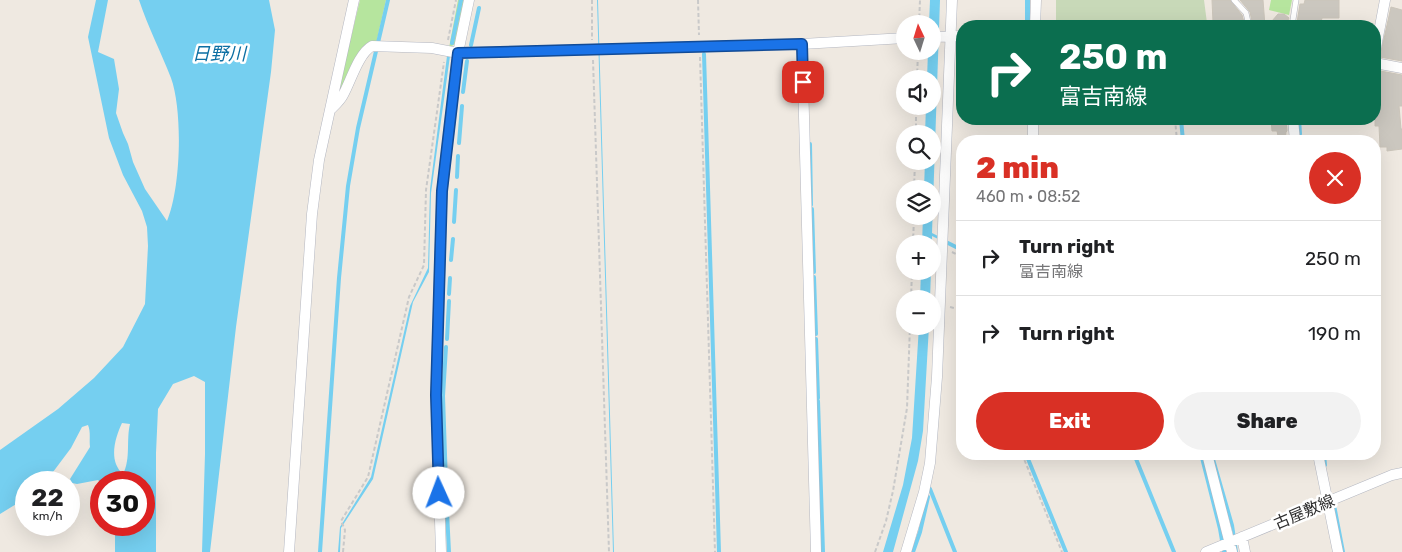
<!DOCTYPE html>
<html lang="en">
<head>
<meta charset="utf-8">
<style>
  body { margin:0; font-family:Rubik,"Noto Sans JP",sans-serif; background:#f2f2f2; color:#202124; height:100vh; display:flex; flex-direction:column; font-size:19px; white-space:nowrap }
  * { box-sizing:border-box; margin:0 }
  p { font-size:16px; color:#757577 }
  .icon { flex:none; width:28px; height:28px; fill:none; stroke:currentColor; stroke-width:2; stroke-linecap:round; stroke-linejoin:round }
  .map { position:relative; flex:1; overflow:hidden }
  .drawer { position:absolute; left:956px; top:135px; width:425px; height:325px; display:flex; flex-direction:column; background:#fff; border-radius:20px; box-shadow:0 5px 20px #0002 }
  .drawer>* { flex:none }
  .hud { position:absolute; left:956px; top:20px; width:425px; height:105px; border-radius:20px; box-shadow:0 5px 20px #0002; background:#0b6e4f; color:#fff; overflow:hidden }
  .needle { width:32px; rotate:356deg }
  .buttons { position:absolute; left:896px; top:15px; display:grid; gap:10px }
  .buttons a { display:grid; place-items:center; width:45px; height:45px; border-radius:50%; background:#fff; box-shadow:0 5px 20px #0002; font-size:25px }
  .speed { position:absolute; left:15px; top:471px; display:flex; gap:10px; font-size:25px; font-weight:700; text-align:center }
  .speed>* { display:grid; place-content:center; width:65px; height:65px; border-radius:50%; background:#fff; box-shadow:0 5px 20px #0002; line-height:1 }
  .speed small { font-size:12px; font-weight:400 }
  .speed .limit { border:8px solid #d22; background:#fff; color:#111 }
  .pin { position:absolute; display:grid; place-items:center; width:42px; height:42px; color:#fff; margin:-21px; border-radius:10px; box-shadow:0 2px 8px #0006 }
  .me { position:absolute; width:55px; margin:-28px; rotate:358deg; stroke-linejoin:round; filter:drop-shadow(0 0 4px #0008) }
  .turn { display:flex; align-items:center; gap:18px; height:105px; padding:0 20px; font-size:22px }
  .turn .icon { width:65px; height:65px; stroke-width:2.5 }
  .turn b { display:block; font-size:35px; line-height:42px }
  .round { display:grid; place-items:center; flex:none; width:52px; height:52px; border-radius:26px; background:#f2f2f2 }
  .summary { display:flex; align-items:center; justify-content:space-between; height:85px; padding:0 20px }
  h1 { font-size:30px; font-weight:800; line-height:38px; color:#d93025 }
  .action { display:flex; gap:10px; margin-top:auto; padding:10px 20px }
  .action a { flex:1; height:58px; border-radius:30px; background:#d93025; color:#fff; font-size:20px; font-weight:800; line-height:58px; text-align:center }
  .action a+a { background:#f2f2f2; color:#202124 }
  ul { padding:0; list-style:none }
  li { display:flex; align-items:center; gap:15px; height:75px; padding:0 20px; border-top:1px solid #e0e0e0 }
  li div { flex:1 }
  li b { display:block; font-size:19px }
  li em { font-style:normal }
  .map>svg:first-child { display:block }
  .green { fill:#b6e59e }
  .cemetery { fill:#c8d9b8 }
  .water { fill:#75cff0; fill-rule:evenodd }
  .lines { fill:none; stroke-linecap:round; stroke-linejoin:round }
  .stream { stroke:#75cff0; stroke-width:4 }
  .building { fill:#cbc7bf; stroke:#cbc5ba }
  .lane-casing { stroke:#b4b7c1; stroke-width:6 }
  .street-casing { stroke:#b4b7c1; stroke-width:11 }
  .path { stroke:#c9c9c9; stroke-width:2; stroke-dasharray:4 2.5; stroke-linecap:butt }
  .lane { stroke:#fff; stroke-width:5 }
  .street { stroke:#fff; stroke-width:10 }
  .route-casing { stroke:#114b97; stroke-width:12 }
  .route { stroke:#1a73e8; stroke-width:9 }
  .labels { text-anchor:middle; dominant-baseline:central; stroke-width:5; stroke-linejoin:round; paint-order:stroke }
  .street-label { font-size:16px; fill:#2e2e2e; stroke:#fff }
  .water-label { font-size:18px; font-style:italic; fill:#0d6fa3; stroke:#fff }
</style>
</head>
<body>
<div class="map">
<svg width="1402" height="552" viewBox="0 0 1402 552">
  <rect width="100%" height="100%" fill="#efe9e1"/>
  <path class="green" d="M 360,0 L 386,0 L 376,44 L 337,96 Z
    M 458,0 L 464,0 L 455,44 L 449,48 Z
    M 1271,0 L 1292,0 L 1289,15 L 1269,10 Z"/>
  <path class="cemetery" d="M 1056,0 L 1204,0 L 1207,23 L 1206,26 L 1170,25 L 1056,26 Z"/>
  <path class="water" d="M 96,0 L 108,0 L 98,52 L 114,59 L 119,89 L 116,113 L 123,133 L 128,144 L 133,162 L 145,189 L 167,221 C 181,189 183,111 171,78 C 161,52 148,27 139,0 L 269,0 L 275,30 L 271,72 L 236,327 L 210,552 L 202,552 L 205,454 L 205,382 L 194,376 L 173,384 L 158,409 L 156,453 L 156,552 L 115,552 L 115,525 L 144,525 L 144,482 L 101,483 L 98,480 L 77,484 L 72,483 L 70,479 L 90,447 C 89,440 91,432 88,425 L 82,427 L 71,448 L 47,480 L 45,482 L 26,482 L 26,498 L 0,514 L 0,450 L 58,409 L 94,378 L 123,347 L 145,304 L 148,246 L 147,227 L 142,211 L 123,175 L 109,138 L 88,37 ZM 122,423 L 130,424 C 126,440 131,459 123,474 C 108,461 115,438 122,423 Z
    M 597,0 L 598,0 L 614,552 L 613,552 Z
    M 930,0 L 940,0 L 932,233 L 948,241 L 948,244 L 932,236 L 932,244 L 922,244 L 923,216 L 932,216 L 932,189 L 924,189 L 925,161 L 932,161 L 932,134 L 925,134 L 926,106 L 932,106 L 932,79 L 927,79 L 928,51 L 932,51 L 932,24 L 929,24 Z
    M 1025,0 L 1030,0 L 1030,26 L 1025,26 Z
    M 447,56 L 450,56 L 431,193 L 429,272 L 413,302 L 373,479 L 341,528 L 340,552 L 338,552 L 340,527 L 371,477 L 410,306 L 428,268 L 430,189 Z
    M 921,271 L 931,271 L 930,299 L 920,299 Z
    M 919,326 L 929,326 L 923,431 L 918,461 L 893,552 L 883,552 L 903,485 L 912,438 Z
    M 1199,454 L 1204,454 L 1227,552 L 1222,552 L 1218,529 Z
    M 1212,459 L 1215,459 L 1234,525 L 1238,552 L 1236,552 L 1233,534 Z"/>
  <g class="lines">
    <path class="stream" d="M 452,43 L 461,0
      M 471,45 L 479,8
      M 704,54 L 719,552
      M 463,92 L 467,61
      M 1181,119 L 1183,141
      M 1299,119 L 1300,134
      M 1301,138 L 1301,141
      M 459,143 L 462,106
      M 810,144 L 811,205
      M 457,177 L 458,156
      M 812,209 L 814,272
      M 454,222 L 456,190
      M 944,241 L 962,250
      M 451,260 L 453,239
      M 814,277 L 816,334
      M 449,294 L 450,278
      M 447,339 L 449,301
      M 816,339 L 818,398
      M 818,401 L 823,552
      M 1026,454 L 1066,552
      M 1134,454 L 1174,552
      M 1324,454 L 1325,465
      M 446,484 L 443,396 L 446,347
      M 930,489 L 955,552
      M 446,491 L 449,552
      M 1334,505 L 1343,552
      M 320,552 L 339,278 L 348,186 L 358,128 L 388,0
      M 913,552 L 920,532 L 928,497"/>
  </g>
  <path class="building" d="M 1212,0 L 1230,0 L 1242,15 L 1245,26 L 1224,26 L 1224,22 L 1213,22 Z
    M 1240,0 L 1263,0 L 1265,26 L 1253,26 L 1250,12 Z
    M 1305,0 L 1339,0 L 1339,18 L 1322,18 L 1320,26 L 1297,23 L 1300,4 L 1304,4 Z
    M 1391,7 L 1402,10 L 1402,61 L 1380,57 Z
    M 1278,14 L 1284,14 L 1289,18 L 1285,26 L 1278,26 L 1272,21 Z
    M 1375,70 L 1402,75 L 1402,106 L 1399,106 L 1401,129 L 1402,129 L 1402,149 L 1387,151 L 1387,147 L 1380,147 L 1379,126 L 1375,126 Z
    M 1271,119 L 1286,119 L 1287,131 L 1286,132 L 1285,141 L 1279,141 L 1277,131 L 1272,131 Z"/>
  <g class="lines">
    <defs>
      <path id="lane" d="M 1234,0 L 1246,13 L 1249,26
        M 1292,26 L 1296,0"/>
      <path id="street" d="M 1035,26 L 1036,0
        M 932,37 L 962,36
        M 802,44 L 816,552
        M 1375,53 L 1385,0
        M 1375,63 L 1402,68
        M 330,110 C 335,105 340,101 343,95 C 351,81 358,54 372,46 L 432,48 L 458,53 L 802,44 L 905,38
        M 1033,119 L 1033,141
        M 1293,119 L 1295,141
        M 1207,454 L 1232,552
        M 1318,454 L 1338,552
        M 1242,537 L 1245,552
        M 289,552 L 312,214 L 319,160 L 354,0
        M 441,552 L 436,395 L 442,191 L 458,53 L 469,0
        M 906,552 L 924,492 L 930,463 L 937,377 L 952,0
        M 1206,552 L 1392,475 L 1402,473"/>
    </defs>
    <use href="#lane" class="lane-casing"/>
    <use href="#street" class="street-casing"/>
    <path class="path" d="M 592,0 L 592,40
      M 698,0 L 699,35
      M 919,24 L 920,0
      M 448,40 L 456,0
      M 700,57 L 715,552
      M 593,60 L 609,552
      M 917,79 L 918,51
      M 1175,119 L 1177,141
      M 916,134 L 916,106
      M 914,189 L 915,161
      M 913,244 L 914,216
      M 952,252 L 962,257
      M 911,299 L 912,271
      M 950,307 L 962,310
      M 1022,454 L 1062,552
      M 343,552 L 345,530 L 341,521 L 368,477 L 409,297 L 424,265 L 426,190 L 444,62
      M 875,552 L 886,521 L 893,491 L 907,408 L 910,326"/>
    <use href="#lane" class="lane"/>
    <use href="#street" class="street"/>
  </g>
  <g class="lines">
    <defs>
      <path id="route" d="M 439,493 L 436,395 L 442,191 L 458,53 L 802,44 L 803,82"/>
    </defs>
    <use href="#route" class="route-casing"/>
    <use href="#route" class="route"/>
  </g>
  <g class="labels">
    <g class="street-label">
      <text transform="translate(1304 512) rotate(-23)">古屋敷線</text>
    </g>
    <g class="water-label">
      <text x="219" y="54">日野川</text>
    </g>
  </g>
</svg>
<div class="buttons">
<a><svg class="needle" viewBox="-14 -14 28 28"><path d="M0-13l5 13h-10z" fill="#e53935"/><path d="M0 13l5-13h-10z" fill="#757577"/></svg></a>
<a><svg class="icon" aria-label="sound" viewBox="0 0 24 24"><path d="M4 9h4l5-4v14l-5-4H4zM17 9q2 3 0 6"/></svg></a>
<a><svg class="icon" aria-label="search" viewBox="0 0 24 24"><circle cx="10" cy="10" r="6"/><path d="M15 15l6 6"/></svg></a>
<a><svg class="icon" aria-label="layers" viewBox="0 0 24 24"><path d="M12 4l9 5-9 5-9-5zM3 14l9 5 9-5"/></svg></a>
<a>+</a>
<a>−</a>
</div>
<div class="speed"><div>22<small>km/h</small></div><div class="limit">30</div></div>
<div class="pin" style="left:803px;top:82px;background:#d93025"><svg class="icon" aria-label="arrive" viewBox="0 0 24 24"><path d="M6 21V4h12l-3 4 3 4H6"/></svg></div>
<svg class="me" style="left:439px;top:493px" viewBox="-20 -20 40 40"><circle r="19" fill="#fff"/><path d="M0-13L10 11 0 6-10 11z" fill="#1a73e8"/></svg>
<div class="hud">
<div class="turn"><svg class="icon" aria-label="right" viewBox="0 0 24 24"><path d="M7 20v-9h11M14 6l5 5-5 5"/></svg><div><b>250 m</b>富吉南線</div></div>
</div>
<section class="drawer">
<div class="summary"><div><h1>2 min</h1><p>460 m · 08:52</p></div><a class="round" style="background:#d93025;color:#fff"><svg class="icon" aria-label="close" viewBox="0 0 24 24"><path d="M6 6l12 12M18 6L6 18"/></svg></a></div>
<ul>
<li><svg class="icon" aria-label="right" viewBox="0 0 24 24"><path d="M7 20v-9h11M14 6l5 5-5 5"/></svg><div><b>Turn right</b><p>富吉南線</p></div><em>250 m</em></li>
<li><svg class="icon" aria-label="right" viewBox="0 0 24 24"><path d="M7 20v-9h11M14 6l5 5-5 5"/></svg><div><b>Turn right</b></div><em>190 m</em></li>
</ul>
<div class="action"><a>Exit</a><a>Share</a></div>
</section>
</div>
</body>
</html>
